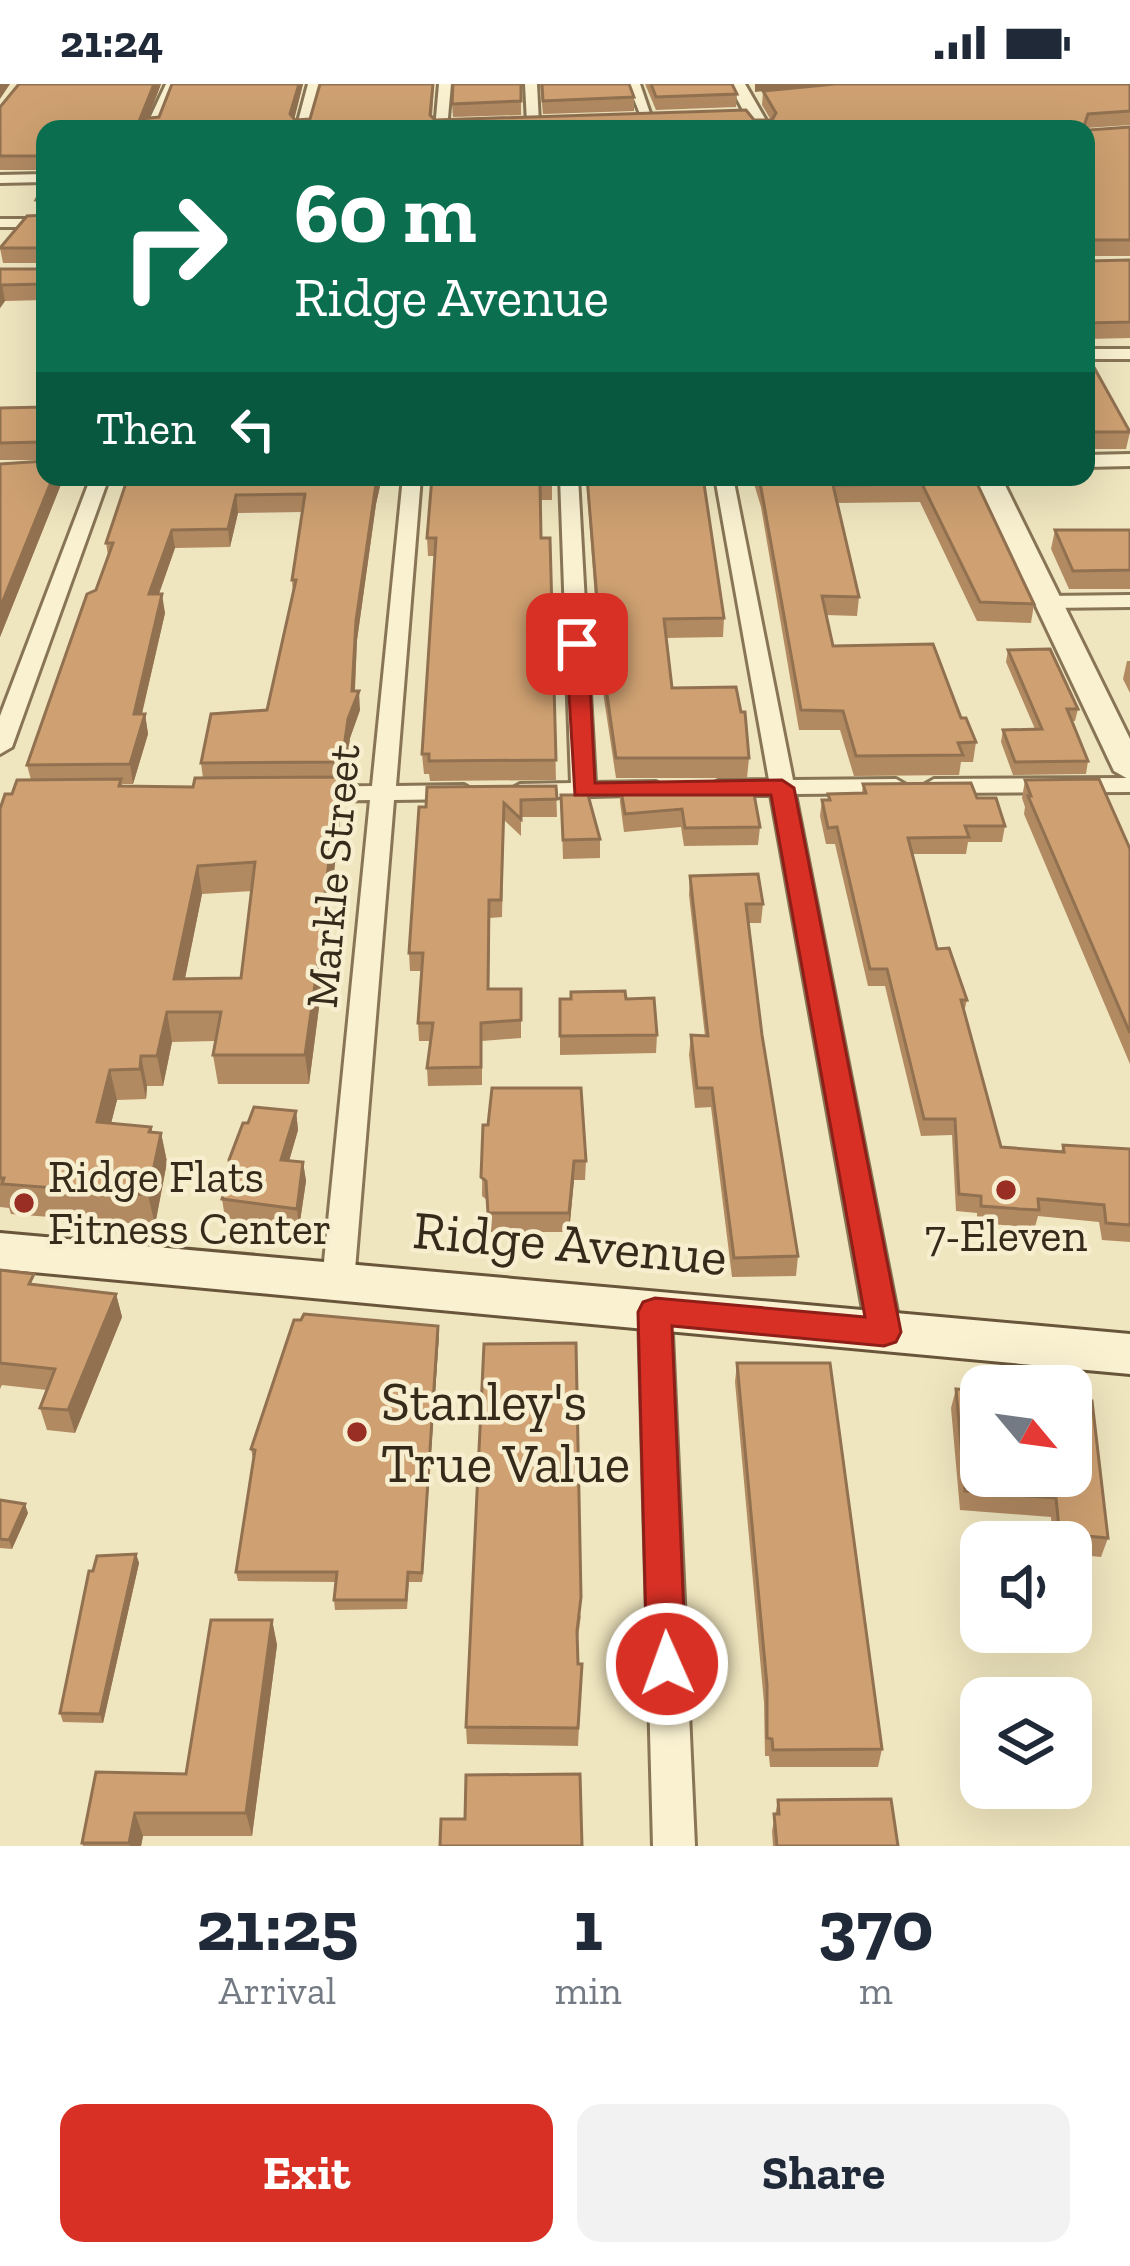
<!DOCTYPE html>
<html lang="en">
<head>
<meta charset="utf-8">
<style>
  body { margin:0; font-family:"Zilla Slab",serif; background:#f2f2f3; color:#1f2937; height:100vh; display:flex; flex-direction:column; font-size:45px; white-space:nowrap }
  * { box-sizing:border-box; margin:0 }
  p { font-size:39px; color:#747a83 }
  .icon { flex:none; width:66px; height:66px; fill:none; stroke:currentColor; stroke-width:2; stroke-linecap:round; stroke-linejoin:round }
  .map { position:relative; height:1762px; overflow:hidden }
  .side { display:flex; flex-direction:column; background:#fff; flex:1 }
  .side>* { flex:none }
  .top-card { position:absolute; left:36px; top:36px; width:1059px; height:366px; border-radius:24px; box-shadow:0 12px 48px #0002; background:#0b6e4f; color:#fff; overflow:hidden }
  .needle { width:78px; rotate:119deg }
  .controls { position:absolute; left:960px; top:1281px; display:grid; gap:24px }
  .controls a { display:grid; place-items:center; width:132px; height:132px; border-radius:24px; background:#fff; box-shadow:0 12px 48px #0002; font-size:60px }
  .pin { position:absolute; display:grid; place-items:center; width:102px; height:102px; color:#fff; margin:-51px; border-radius:24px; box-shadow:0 6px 18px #0006 }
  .me { position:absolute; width:132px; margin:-66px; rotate:358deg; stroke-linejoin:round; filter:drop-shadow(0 0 9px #0008) }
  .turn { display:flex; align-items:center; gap:42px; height:252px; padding:0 60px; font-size:54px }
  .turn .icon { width:156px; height:156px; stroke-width:2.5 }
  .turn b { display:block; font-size:84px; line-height:102px }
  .then { display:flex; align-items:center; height:114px; padding:0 60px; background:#0003; gap:24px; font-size:45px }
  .eta { display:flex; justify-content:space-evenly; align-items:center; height:204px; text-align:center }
  .eta b { font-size:72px; font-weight:800; line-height:84px }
  .primary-button { display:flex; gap:24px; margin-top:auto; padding:24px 60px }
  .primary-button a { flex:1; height:138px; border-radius:24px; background:#d93025; color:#fff; font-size:48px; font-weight:800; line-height:138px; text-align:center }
  .primary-button a+a { background:#f2f2f3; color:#1f2937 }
  .status { display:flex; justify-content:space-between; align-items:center; height:84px; padding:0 60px; background:#fff; direction:ltr }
  .status svg { height:33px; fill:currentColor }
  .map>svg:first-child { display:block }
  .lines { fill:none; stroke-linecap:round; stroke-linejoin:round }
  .minor-casing { stroke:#887556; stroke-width:6 }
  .tertiary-casing { stroke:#887556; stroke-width:6 }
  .secondary-casing { stroke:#69563a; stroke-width:6 }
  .minor { fill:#faf1d1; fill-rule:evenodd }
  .tertiary { fill:#faf1d1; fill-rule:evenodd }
  .secondary { fill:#faf1d1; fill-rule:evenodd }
  .wall { fill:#b28a62; fill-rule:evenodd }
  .shaded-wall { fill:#917150 }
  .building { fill:#cfa172; stroke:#917150; stroke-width:3; fill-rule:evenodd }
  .route { fill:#d93025; stroke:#8d1f18; stroke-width:3 }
  .poi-dot { fill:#982e24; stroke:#f6eece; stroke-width:4.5 }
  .labels { text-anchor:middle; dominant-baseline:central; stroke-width:9; stroke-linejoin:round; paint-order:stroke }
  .street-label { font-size:45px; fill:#362b1b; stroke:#f6eece }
  .poi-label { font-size:45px; fill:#362b1b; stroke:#f6eece; text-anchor:start }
  .near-street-label { font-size:54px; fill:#362b1b; stroke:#f6eece }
  .near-poi-label { font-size:54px; fill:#362b1b; stroke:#f6eece; text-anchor:start }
</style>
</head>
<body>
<div class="status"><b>21:24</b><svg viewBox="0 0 49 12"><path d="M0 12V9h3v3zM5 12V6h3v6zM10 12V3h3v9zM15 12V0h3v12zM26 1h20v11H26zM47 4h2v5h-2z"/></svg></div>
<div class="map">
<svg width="1130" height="1762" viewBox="0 0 1130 1762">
  <rect width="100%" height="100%" fill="#efe5be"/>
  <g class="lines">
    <defs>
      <path id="minor" d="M 166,0 L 178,0 L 157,45 L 145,45 Z
        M 308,0 L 320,0 L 308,45 L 296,45 Z
        M 439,0 L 451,0 L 447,45 L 435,45 Z
        M 525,0 L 537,0 L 539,39 L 533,43 L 527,39 Z
        M 628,0 L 640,0 L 653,38 L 642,35 Z
        M 45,90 L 45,98 L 0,99 L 0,91 Z
        M 0,135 L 45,135 L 45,143 L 0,143 Z
        M 1086,265 L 1130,265 L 1130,275 L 1086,275 Z
        M 1130,370 L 1130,382 L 1086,383 L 1086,371 Z
        M 91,393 L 109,393 L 12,663 L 0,670 L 0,632 Z
        M 403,393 L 421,393 L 396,702 L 464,701 L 476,708 L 464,715 L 394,716 L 354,1198 L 349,1207 L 338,1211 L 327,1207 L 322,1198 L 370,716 L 304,717 L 292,710 L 304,703 L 372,702 Z
        M 560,393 L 578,393 L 595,699 L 656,698 L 668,705 L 665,710 L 520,714 L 508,707 L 520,700 L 571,699 Z
        M 715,393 L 733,393 L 793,696 L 896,695 L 908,702 L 896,709 L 795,710 L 901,1248 L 896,1257 L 884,1261 L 872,1257 L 867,1248 L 771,711 L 718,711 L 706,704 L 718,697 L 769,696 Z
        M 1130,511 L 1130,523 L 1048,524 L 1038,518 L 1048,512 Z
        M 1130,694 L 1130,708 L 934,709 L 922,702 L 934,695 Z
        M 655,1215 L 667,1219 L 671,1228 L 695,1762 L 653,1762 L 639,1228 L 643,1219 Z"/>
      <path id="tertiary" d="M 729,0 L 745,0 L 771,45 L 753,45 Z
        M 975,393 L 1001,393 L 1130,655 L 1130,696 L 1114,687 Z"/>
      <path id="secondary" d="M 0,1149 L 1130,1250 L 1130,1290 L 0,1185 Z"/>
    </defs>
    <use href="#minor" class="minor-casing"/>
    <use href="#tertiary" class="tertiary-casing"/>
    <use href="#secondary" class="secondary-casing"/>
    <use href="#minor" class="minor"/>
    <use href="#tertiary" class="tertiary"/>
    <use href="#secondary" class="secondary"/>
  </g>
  <path class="wall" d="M 161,0 L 148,34 L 159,33 L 172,0 L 303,0 L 294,35 L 310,35 L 320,0 L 434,0 L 432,33 L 435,36 L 771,36 L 762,21 L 763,7 L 1130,0 L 1130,41 L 1086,44 L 1089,46 L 1130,43 L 1130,172 L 1087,172 L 1089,177 L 1130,176 L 1130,254 L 1086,255 L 1086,45 L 45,45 L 45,86 L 0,86 L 0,23 Z
    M 521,0 L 521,31 L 453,33 L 452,20 Z
    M 540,0 L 629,0 L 634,13 L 634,27 L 543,30 Z
    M 645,0 L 732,0 L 737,10 L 736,23 L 656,26 Z
    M 45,99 L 45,179 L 3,179 L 0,164 L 44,131 L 39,130 L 36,116 Z
    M 45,182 L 45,216 L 5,217 L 0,224 L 0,185 L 42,185 Z
    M 1086,269 L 1130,348 L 1126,365 L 1086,365 Z
    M 45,323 L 45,393 L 64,393 L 0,553 L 0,380 L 45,377 L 45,376 L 0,376 L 0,324 Z
    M 128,393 L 382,393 L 376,420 L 357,556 L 355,607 L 360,626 L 350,654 L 344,698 L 339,698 L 342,721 L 327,845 L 331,874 L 326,908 L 321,908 L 309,1000 L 218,1000 L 213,971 L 215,957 L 172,958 L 163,1002 L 147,1002 L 146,1015 L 117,1016 L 111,1039 L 151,1043 L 152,1048 L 161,1049 L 167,1078 L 155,1141 L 11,1130 L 9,1124 L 0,1123 L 0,725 L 12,710 L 31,696 L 27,681 L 108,471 L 106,459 ZM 302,428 L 292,496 L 293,510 L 267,626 L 201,679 L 203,694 L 193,703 L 123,702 L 122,700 L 133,700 L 148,650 L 145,630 L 142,630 L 165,529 L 159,510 L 175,464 L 230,463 L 238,429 ZM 252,807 L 241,894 L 185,894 L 202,810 Z
    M 552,393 L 552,416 L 541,416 L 541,454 L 550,454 L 556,696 L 430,697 L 429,690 L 424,690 L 422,670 L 435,472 L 428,472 L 427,454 Z
    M 586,393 L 703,393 L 724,534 L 723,553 L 666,554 L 672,604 L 749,674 L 747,694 L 616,694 L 601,595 Z
    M 752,393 L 974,393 L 1034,520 L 1031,539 L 977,537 L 920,418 L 837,419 L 859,513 L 857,532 L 826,531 L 833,562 L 961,634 L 976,658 L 973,678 L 961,678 L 959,691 L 854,692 L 840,646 L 799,646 L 761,423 Z
    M 1055,446 L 1130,446 L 1130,505 L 1069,505 L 1051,465 Z
    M 1008,566 L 1078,625 L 1075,637 L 1072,637 L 1088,677 L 1086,690 L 1013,691 L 1001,658 L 1003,646 L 1035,645 L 1006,578 Z
    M 1127,577 L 1130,577 L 1130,609 L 1123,595 Z
    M 1025,696 L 1130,765 L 1130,980 L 1024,730 L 1025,723 L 1022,714 Z
    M 620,700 L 760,743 L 758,761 L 684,762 L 681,743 L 624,748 L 620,718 Z
    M 863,700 L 977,714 L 1005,742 L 1002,758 L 968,758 L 966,770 L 912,770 L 937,865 L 967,916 L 964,928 L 1001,1063 L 1061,1068 L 1063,1061 L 1130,1065 L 1130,1158 L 1102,1156 L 1099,1138 L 1038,1132 L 1035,1143 L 1016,1142 L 977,1139 L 977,1129 L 956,1127 L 952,1051 L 921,1052 L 885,902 L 868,902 L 835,760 L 826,760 L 820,732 L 822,716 L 828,716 L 828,710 L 862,709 Z
    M 556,702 L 557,733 L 521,733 L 521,752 L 504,736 L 502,833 L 490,834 L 489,905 L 521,905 L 521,954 L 482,957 L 482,1001 L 428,1002 L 427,984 L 431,957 L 419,957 L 418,939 L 422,887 L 410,887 L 409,869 L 419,723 Z
    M 561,711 L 600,755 L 600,774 L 563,775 Z
    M 690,792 L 763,820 L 761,839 L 749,839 L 762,951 L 798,1172 L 796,1192 L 732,1193 L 711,1023 L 695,1024 L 689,971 L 691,951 L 705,952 L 689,811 Z
    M 560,915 L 626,915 L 657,951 L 656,969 L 560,971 Z
    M 296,1027 L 298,1046 L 289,1076 L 303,1078 L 306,1097 L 299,1144 L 225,1134 L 222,1115 L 248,1039 Z
    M 483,1041 L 586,1077 L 585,1096 L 574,1096 L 569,1148 L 489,1148 L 487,1116 L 482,1112 Z
    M 0,1186 L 37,1201 L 116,1210 L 122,1233 L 75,1349 L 47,1346 L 40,1324 L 47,1306 L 2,1301 L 0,1305 Z
    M 439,1251 L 422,1498 L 409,1498 L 407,1525 L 335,1526 L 334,1516 L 336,1498 L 238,1497 L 236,1488 L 253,1375 L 251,1365 Z
    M 737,1279 L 882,1665 L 878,1683 L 770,1683 L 769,1672 L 765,1672 L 764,1619 L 735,1298 Z
    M 956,1305 L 1015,1410 L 1033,1392 L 1108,1454 L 1101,1473 L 1071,1470 L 1071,1458 L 1053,1458 L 1051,1433 L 960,1426 L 951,1324 Z
    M 0,1416 L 28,1429 L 12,1465 L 0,1464 Z
    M 136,1470 L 139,1479 L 103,1639 L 63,1638 L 60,1629 Z
    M 581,1531 L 577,1561 L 578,1580 L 582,1580 L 578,1662 L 467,1660 L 466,1643 Z
    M 272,1536 L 277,1561 L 252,1752 L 143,1752 L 141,1762 L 83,1762 L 82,1759 L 186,1690 Z
    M 1000,1548 L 1035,1548 L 1033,1552 Z
    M 778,1716 L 898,1762 L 773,1762 L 772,1747 Z"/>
  <path class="shaded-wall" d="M 0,0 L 10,0 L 0,15 Z
    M 154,0 L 161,0 L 144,45 L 140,35 Z
    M 299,0 L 303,0 L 292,44 L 290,30 Z
    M 755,0 L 827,0 L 755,8 Z
    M 2,201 L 5,217 L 0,224 L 0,203 Z
    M 53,393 L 64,393 L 0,553 L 0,524 Z
    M 377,393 L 382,393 L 376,420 L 357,556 L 354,619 L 359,607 L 360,626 L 350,654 L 344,698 L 342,678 L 352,607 L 356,537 Z
    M 236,411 L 238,429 L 230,463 L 228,445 Z
    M 172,446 L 175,464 L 152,529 L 149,510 Z
    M 162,510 L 165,529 L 137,650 L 134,630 Z
    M 145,630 L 148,650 L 133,700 L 130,680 Z
    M 339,693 L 342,721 L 326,855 L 328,845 L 331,874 L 326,908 L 322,845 Z
    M 198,782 L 202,810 L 179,924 L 174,895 Z
    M 318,879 L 321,908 L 309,1000 L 305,971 Z
    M 167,928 L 172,958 L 163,1002 L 157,972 Z
    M 141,972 L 147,1002 L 146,1015 L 140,985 Z
    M 110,986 L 117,1016 L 104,1067 L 97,1038 Z
    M 296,1027 L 298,1046 L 284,1095 L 281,1076 Z
    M 151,1043 L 157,1069 L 161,1049 L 167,1078 L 155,1141 L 148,1111 L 149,1048 Z
    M 574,1077 L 574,1096 L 569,1148 L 569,1129 Z
    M 303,1078 L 306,1097 L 299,1144 L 297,1125 Z
    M 116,1210 L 122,1233 L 75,1349 L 68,1326 Z
    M 438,1242 L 439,1251 L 422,1498 L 422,1489 Z
    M 25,1420 L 28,1429 L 12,1465 L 9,1456 Z
    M 136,1470 L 139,1479 L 103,1639 L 100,1630 Z
    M 272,1536 L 277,1561 L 252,1752 L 246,1729 Z
    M 135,1729 L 143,1752 L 141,1762 L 130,1762 L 129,1759 Z"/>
  <path class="building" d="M 19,0 L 154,0 L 140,35 L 159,33 L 172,0 L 299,0 L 290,30 L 295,36 L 310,35 L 320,0 L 433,0 L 430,31 L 435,36 L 746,26 L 754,36 L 772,36 L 776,29 L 763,7 L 835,0 L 1130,0 L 1130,27 L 1088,30 L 1084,42 L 1089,46 L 1130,43 L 1130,156 L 1089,156 L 1086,159 L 1086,45 L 45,45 L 45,72 L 0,72 L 0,23 Z
    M 453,0 L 521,0 L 521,17 L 452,20 Z
    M 542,0 L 629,0 L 634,13 L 543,17 Z
    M 651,0 L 732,0 L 737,10 L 656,13 Z
    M 45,99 L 45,117 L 36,116 Z
    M 45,131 L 45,174 L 42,164 L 0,164 L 27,132 Z
    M 1086,166 L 1089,177 L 1130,176 L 1130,238 L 1086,239 Z
    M 45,182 L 45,200 L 2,201 L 0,203 L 0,185 L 42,185 Z
    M 1086,269 L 1130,348 L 1086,348 Z
    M 45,323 L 45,361 L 41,358 L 0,359 L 0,324 Z
    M 45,374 L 45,393 L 53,393 L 0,524 L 0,380 L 45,377 Z
    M 128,393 L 377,393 L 356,537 L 352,607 L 359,607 L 348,635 L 342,678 L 201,679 L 211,630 L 267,626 L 296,496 L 292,496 L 305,410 L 236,411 L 228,445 L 172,446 L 149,510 L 162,510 L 134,630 L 145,630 L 130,680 L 27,681 L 87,510 L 96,506 L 113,459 L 106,459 Z
    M 432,393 L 552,393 L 552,398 L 540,398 L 541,454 L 550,454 L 556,676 L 429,677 L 429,670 L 422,670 L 436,454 L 427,454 Z
    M 587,393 L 703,393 L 724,534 L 664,535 L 672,604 L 736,603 L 741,628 L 745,628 L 749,674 L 616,674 L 602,576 Z
    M 759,393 L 974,393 L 1034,520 L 980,518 L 922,400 L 833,401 L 859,513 L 822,512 L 833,562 L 933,560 L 961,634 L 966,634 L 976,658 L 958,659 L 963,671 L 856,672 L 843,627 L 801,626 Z
    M 1055,446 L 1130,446 L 1130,486 L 1073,487 Z
    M 1050,565 L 1078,625 L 1067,625 L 1088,677 L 1015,678 L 1003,646 L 1042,645 L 1008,566 Z
    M 339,693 L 323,827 L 322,845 L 328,845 L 323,879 L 318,879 L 305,971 L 213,971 L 221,928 L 167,928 L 157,972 L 141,972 L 140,985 L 110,986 L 97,1038 L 151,1043 L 149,1048 L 161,1049 L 148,1111 L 2,1100 L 4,1094 L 0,1094 L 0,725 L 5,710 L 12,710 L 17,696 L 121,695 L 119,702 L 193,703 L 195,694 ZM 255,778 L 241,894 L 174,895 L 198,782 Z
    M 1099,695 L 1130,765 L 1130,949 L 1028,712 L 1031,712 L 1025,696 Z
    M 752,699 L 760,743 L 685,744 L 682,725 L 625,730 L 620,700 Z
    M 971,699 L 977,714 L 996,714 L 1005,742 L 965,742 L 969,753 L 908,754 L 937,865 L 949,864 L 967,916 L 961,916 L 1001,1063 L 1064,1068 L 1063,1061 L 1130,1065 L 1130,1141 L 1106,1139 L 1104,1121 L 1038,1115 L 1039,1126 L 1020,1125 L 981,1122 L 981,1112 L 959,1110 L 955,1035 L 924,1035 L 887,885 L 870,885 L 837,743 L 828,744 L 822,716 L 830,716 L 828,710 L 866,709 L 863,700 Z
    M 556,702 L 557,715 L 521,716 L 521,735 L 504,719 L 501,816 L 489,816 L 488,905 L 521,905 L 521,936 L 481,939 L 481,983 L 427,984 L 433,939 L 418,939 L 423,869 L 409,869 L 419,723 L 426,723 L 427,703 Z
    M 561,711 L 588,711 L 600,755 L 563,756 Z
    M 758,790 L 763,820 L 746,820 L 762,951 L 798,1172 L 734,1174 L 712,1004 L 697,1004 L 691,951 L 708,952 L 690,792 Z
    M 625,907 L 626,915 L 654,914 L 657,951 L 560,952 L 560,915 L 571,915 L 571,908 Z
    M 492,1004 L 581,1004 L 586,1077 L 574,1077 L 569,1129 L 488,1129 L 486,1097 L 481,1093 L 483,1041 L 488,1041 Z
    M 254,1023 L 296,1027 L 281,1076 L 303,1078 L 297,1125 L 222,1115 L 231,1088 L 229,1076 L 243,1039 L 248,1039 Z
    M 0,1186 L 34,1190 L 29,1200 L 116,1210 L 68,1326 L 40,1324 L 55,1285 L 0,1279 Z
    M 304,1230 L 438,1242 L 422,1489 L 408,1488 L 406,1516 L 334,1516 L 337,1488 L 236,1488 L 255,1366 L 251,1365 L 294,1236 L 301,1236 Z
    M 576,1259 L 581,1513 L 577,1547 L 578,1580 L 582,1580 L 578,1644 L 466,1643 L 484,1260 Z
    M 737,1279 L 830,1279 L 882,1665 L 773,1666 L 772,1655 L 767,1654 L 767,1601 Z
    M 956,1305 L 981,1307 L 981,1392 L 1013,1392 L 1015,1410 L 1033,1392 L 1071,1392 L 1071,1315 L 1092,1317 L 1108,1454 L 1077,1451 L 1076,1446 L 1059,1444 L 1056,1414 L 965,1407 Z
    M 0,1416 L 25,1420 L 9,1456 L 0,1455 Z
    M 136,1470 L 100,1630 L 60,1629 L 89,1487 L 93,1487 L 97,1472 Z
    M 211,1536 L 272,1536 L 246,1729 L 135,1729 L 129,1759 L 82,1759 L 96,1688 L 186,1690 Z
    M 580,1690 L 582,1762 L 440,1762 L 441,1735 L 465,1735 L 466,1691 Z
    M 891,1715 L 898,1762 L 777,1762 L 774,1730 L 779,1730 L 778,1716 Z"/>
  <path class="route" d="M 577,554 L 588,560 L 595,699 L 782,696 L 794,704 L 901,1248 L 896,1258 L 884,1262 L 672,1242 L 686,1580 L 680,1593 L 667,1599 L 653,1593 L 647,1580 L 638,1228 L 643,1218 L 655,1214 L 865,1233 L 771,711 L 575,711 L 566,560 Z"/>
  <g class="poi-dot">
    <circle cx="1006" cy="1106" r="12"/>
    <circle cx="24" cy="1119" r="12"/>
    <circle cx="357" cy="1348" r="12"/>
  </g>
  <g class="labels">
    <g class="street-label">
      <text transform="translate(333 792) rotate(-85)">Markle Street</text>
    </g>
    <g class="poi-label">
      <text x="48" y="1093">Ridge Flats<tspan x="48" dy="52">Fitness Center</tspan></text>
      <text x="1006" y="1152" text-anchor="middle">7-Eleven</text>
    </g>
    <g class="near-street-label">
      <text transform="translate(570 1159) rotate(5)">Ridge Avenue</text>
    </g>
    <g class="near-poi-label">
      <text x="381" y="1317">Stanley's<tspan x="381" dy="62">True Value</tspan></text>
    </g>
  </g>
</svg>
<div class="controls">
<a><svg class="needle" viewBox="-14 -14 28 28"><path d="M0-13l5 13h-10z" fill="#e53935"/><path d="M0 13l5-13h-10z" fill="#747a83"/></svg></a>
<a><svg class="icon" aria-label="sound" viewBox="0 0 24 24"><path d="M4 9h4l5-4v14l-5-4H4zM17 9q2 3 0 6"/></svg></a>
<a><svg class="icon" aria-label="layers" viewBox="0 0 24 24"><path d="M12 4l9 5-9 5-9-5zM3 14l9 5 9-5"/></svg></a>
</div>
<div class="pin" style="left:577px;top:560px;background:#d93025"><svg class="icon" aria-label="arrive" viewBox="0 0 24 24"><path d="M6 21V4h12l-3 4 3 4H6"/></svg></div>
<svg class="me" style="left:667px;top:1580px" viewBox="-20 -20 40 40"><circle r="17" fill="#d93025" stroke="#fff" stroke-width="3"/><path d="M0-11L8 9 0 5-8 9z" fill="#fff"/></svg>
<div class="top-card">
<div class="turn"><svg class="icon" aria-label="right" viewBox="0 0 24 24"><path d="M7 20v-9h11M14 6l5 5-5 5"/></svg><div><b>60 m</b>Ridge Avenue</div></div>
<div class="then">Then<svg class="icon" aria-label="left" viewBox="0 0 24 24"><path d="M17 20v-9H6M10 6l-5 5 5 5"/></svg></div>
</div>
</div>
<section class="side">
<div class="eta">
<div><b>21:25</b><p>Arrival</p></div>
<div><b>1</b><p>min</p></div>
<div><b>370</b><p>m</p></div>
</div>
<div class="primary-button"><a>Exit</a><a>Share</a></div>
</section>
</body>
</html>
